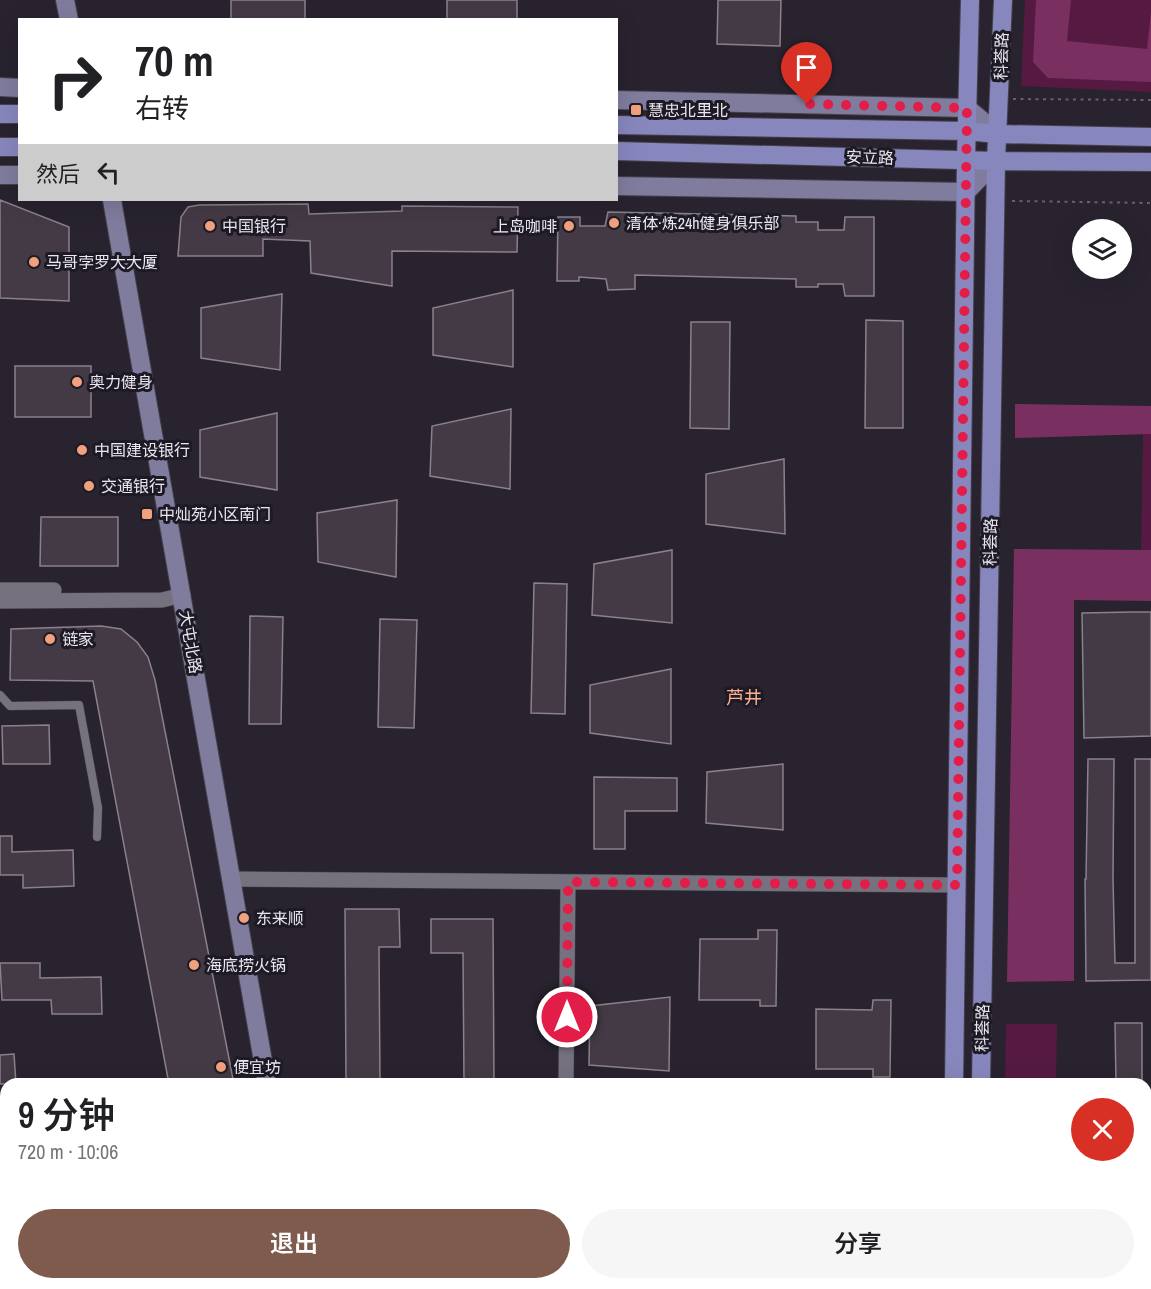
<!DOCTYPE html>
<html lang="zh">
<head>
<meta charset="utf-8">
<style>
  body { margin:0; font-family:"Archivo Narrow","Noto Sans SC",sans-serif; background:#f6f6f6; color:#202124; height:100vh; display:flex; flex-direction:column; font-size:22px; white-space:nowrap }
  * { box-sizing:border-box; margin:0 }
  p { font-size:20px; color:#757577 }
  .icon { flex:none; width:33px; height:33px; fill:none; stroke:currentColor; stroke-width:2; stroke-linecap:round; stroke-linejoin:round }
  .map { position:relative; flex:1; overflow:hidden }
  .side { position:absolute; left:0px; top:1078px; width:1152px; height:212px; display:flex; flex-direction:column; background:#fff; border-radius:18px 18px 0 0; box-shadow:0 6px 24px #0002 }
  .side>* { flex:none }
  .banner { position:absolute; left:18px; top:18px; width:600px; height:183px; border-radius:0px; box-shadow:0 6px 24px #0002; background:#fff; color:#202124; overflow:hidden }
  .tools { position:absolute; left:1072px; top:219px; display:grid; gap:12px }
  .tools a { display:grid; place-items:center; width:60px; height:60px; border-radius:50%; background:#fff; box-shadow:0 6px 24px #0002; font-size:30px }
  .pin { position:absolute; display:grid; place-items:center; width:51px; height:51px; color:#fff; margin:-62px -26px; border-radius:50% 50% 50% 0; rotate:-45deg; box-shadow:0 0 6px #0007 }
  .pin .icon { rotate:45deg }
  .me { position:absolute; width:66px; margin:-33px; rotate:0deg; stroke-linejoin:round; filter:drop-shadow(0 0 4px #0008) }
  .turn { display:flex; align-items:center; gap:21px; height:126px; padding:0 18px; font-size:27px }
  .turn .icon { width:78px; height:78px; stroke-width:2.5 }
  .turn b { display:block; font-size:42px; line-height:51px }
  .then { display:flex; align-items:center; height:57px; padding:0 18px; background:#0003; gap:12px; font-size:22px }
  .round { display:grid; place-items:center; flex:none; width:63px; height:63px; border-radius:32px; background:#f6f6f6 }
  .overview { display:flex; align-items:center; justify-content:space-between; height:102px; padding:0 18px }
  h1 { font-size:36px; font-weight:600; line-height:45px }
  .action { display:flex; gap:12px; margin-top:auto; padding:12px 18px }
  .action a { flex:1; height:69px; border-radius:36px; background:#7e5b4c; color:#fff; font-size:24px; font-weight:600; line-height:69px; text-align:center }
  .action a+a { background:#f6f6f6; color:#202124 }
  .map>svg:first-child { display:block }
  .green { fill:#561a42 }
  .forest { fill:#793060 }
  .building { fill:#443a45; stroke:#8b808c; stroke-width:1.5 }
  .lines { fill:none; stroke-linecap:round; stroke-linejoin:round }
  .lane-casing { stroke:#45414b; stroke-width:9 }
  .street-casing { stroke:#45414b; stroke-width:16 }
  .secondary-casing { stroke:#45414b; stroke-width:20 }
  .primary-casing { stroke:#45414b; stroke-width:20 }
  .path { stroke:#66626d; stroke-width:2; stroke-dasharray:3 4.5; stroke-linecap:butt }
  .lane { stroke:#76717f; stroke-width:8 }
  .street { stroke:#76717f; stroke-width:15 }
  .secondary { stroke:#7f7c9e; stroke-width:18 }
  .primary { stroke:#8787be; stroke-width:18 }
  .route { stroke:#e11d48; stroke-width:10; stroke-dasharray:0 18 }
  .poi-dot { fill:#f1a17d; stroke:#1e1a25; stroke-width:2 }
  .labels { text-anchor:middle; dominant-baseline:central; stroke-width:6; stroke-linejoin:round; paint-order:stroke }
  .street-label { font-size:16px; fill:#eae7f0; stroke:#1e1a25 }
  .poi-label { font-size:16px; fill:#eae7f0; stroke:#1e1a25; text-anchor:start }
  .neighbourhood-label { font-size:18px; fill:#fdb190; stroke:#1e1a25 }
</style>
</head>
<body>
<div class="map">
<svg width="1151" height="1289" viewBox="0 0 1151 1289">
  <rect width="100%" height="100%" fill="#28232f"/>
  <path class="green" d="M 1025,0 L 1151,0 L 1151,92 L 1021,86 Z
    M 1143,434 L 1151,434 L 1151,550 L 1141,550 Z
    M 1006,1024 L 1057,1024 L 1056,1084 L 1005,1084 Z"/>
  <path class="forest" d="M 1036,0 L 1071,0 L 1067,41 L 1147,49 L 1151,12 L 1151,82 L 1048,78 L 1033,62 Z
    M 1015,404 L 1151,406 L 1151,434 L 1015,438 Z
    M 1014,549 L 1151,550 L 1151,601 L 1074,600 L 1074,981 L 1007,982 Z"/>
  <path class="building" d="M 231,0 L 305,0 L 305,20 L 231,20 Z
    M 447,0 L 517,0 L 517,20 L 447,20 Z
    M 718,0 L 781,0 L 780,46 L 717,44 Z
    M 0,200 L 69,227 L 69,301 L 0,298 Z
    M 308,204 L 309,214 L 402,211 L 402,206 L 518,207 L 517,252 L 392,251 L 392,286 L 311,273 L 310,241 L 263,239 L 263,256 L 178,256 L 181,217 L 188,207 L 199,205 Z
    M 608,212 L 796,216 L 796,222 L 818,222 L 818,230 L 844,230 L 845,217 L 874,217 L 874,296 L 845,296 L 843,284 L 818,284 L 818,287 L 796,287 L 796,279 L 635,275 L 635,289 L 608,290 L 606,279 L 579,277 L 579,281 L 557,281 L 558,217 L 580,217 L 580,226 L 605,226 Z
    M 513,290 L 513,367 L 433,355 L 433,308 Z
    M 282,294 L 280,370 L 201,358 L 201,308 Z
    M 866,320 L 903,321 L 903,428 L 865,428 Z
    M 691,322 L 730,322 L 729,429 L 690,428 Z
    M 15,366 L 91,366 L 91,417 L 15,417 Z
    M 511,409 L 510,489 L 430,476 L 432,426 Z
    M 277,413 L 277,490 L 200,477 L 200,430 Z
    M 784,459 L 785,534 L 706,524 L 706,474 Z
    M 397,500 L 396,577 L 318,562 L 317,513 Z
    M 41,517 L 118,517 L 118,566 L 40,566 Z
    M 672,550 L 672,623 L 592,615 L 594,564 Z
    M 534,583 L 567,584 L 565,714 L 531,713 Z
    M 1132,612 L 1151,612 L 1151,736 L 1084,738 L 1082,613 Z
    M 250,616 L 283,617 L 281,724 L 249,724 Z
    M 380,619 L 417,620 L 414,728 L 378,727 Z
    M 101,626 L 121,629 L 137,642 L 148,657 L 155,680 L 234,1084 L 169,1084 L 93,681 L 10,680 L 11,629 Z
    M 671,669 L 671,744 L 590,733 L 590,685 Z
    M 49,725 L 50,764 L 3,764 L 2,726 Z
    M 1088,759 L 1114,759 L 1113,879 L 1115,963 L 1135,963 L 1135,759 L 1151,759 L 1151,980 L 1086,981 L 1085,879 L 1086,879 Z
    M 783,764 L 783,830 L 706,823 L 707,772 Z
    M 594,777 L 677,778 L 677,811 L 625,811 L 625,849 L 594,849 Z
    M 0,836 L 12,836 L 12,852 L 73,850 L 74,886 L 23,888 L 23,875 L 0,875 Z
    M 345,909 L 399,909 L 400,947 L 379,947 L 380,1084 L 346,1084 Z
    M 431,919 L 493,919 L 494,1084 L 464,1084 L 463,953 L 431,953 Z
    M 758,930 L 777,930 L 776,1006 L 760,1006 L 760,1000 L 699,1000 L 700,939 L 758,939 Z
    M 0,963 L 40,963 L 40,978 L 101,977 L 102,1014 L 52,1014 L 51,1000 L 2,1000 Z
    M 670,997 L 669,1071 L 589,1065 L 590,1006 Z
    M 873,1000 L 891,1000 L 890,1077 L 873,1077 L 873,1069 L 816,1069 L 816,1009 L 872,1010 Z
    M 1115,1023 L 1142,1023 L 1142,1084 L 1116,1084 Z
    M 14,1054 L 16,1084 L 0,1084 L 0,1055 Z"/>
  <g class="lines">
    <defs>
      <path id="lane" d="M 0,695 L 10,706 L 79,705 L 98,808 L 97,837"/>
      <path id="street" d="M 0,590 L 54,590
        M 0,601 L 162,600 L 183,595
        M 231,879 L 957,885
        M 566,1084 L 568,882
        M 1146,1280 L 1151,1280
        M 985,1284 L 997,1289
        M 565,1289 L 565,1284
        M 1056,1289 L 1061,1284"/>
      <path id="secondary" d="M 65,0 L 69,20
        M 0,87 L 20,88
        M 616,100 L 967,108 L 998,134
        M 0,175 L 20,175
        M 616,186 L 966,192 L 996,161
        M 112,200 L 267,1084
        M 302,1284 L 302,1289"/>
      <path id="primary" d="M 0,114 L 20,114
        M 616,125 L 966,131 L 998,134 L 1151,137
        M 0,147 L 20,147
        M 616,151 L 996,161 L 1151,162
        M 954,1084 L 966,160 L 970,0
        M 981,1084 L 996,161 L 1003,0
        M 952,1289 L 952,1284
        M 978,1289 L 978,1284"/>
    </defs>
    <use href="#lane" class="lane-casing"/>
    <use href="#street" class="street-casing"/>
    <use href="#secondary" class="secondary-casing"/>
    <use href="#primary" class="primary-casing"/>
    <path class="path" d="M 1013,99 L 1151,100
      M 1012,201 L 1151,203
      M 0,1151 L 6,1153"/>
    <use href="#lane" class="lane"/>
    <use href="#street" class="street"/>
    <use href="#secondary" class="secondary"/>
    <use href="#primary" class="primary"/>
  </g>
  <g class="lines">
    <path class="route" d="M 567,1017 L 568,882 L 957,885 L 967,108 L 807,104"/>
  </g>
  <g class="poi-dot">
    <rect x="630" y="104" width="12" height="12" rx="3"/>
    <circle cx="614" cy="223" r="6"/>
    <circle cx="210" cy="226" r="6"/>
    <circle cx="569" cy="226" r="6"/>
    <circle cx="34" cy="262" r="6"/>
    <circle cx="77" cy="382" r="6"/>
    <circle cx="82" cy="450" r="6"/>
    <circle cx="89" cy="486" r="6"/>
    <rect x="141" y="508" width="12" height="12" rx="3"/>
    <circle cx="50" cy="639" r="6"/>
    <circle cx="244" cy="918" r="6"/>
    <circle cx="194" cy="965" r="6"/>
    <circle cx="221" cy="1067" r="6"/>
  </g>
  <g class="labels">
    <g class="street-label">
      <text transform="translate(1001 56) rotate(-88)">科荟路</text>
      <text transform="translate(870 157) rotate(2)">安立路</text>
      <text transform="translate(990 542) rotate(-89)">科荟路</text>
      <text transform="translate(191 642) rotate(80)">大屯北路</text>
      <text transform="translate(982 1028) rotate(-89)">科荟路</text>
    </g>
    <g class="poi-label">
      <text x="648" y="110">慧忠北里北</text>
      <text x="626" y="223">清体·炼24h健身俱乐部</text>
      <text x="222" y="226">中国银行</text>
      <text x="557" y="226" text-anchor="end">上岛咖啡</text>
      <text x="46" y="262">马哥孛罗大大厦</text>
      <text x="89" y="382">奥力健身</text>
      <text x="94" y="450">中国建设银行</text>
      <text x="101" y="486">交通银行</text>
      <text x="159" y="514">中灿苑小区南门</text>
      <text x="62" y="639">链家</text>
      <text x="256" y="918">东来顺</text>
      <text x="206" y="965">海底捞火锅</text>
      <text x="233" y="1067">便宜坊</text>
    </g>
    <g class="neighbourhood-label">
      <text x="744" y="697">芦井</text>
    </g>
  </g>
</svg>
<div class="tools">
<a><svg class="icon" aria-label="layers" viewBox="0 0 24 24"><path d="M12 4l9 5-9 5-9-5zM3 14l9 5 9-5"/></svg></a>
</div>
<div class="pin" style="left:807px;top:104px;background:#d93025"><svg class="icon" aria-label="arrive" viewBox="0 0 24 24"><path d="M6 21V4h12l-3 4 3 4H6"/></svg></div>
<svg class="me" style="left:567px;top:1017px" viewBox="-20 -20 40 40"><circle r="17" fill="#e11d48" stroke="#fff" stroke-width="3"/><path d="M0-11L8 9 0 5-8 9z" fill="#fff"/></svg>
<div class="banner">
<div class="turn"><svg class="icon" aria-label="right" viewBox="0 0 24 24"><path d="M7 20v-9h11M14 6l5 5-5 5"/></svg><div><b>70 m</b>右转</div></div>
<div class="then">然后<svg class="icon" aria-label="left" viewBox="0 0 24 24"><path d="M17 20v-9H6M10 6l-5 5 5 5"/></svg></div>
</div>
<section class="side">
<div class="overview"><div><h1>9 分钟</h1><p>720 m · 10:06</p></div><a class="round" style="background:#d93025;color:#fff"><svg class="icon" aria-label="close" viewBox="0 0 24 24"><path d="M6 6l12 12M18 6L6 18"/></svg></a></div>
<div class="action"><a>退出</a><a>分享</a></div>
</section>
</div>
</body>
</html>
